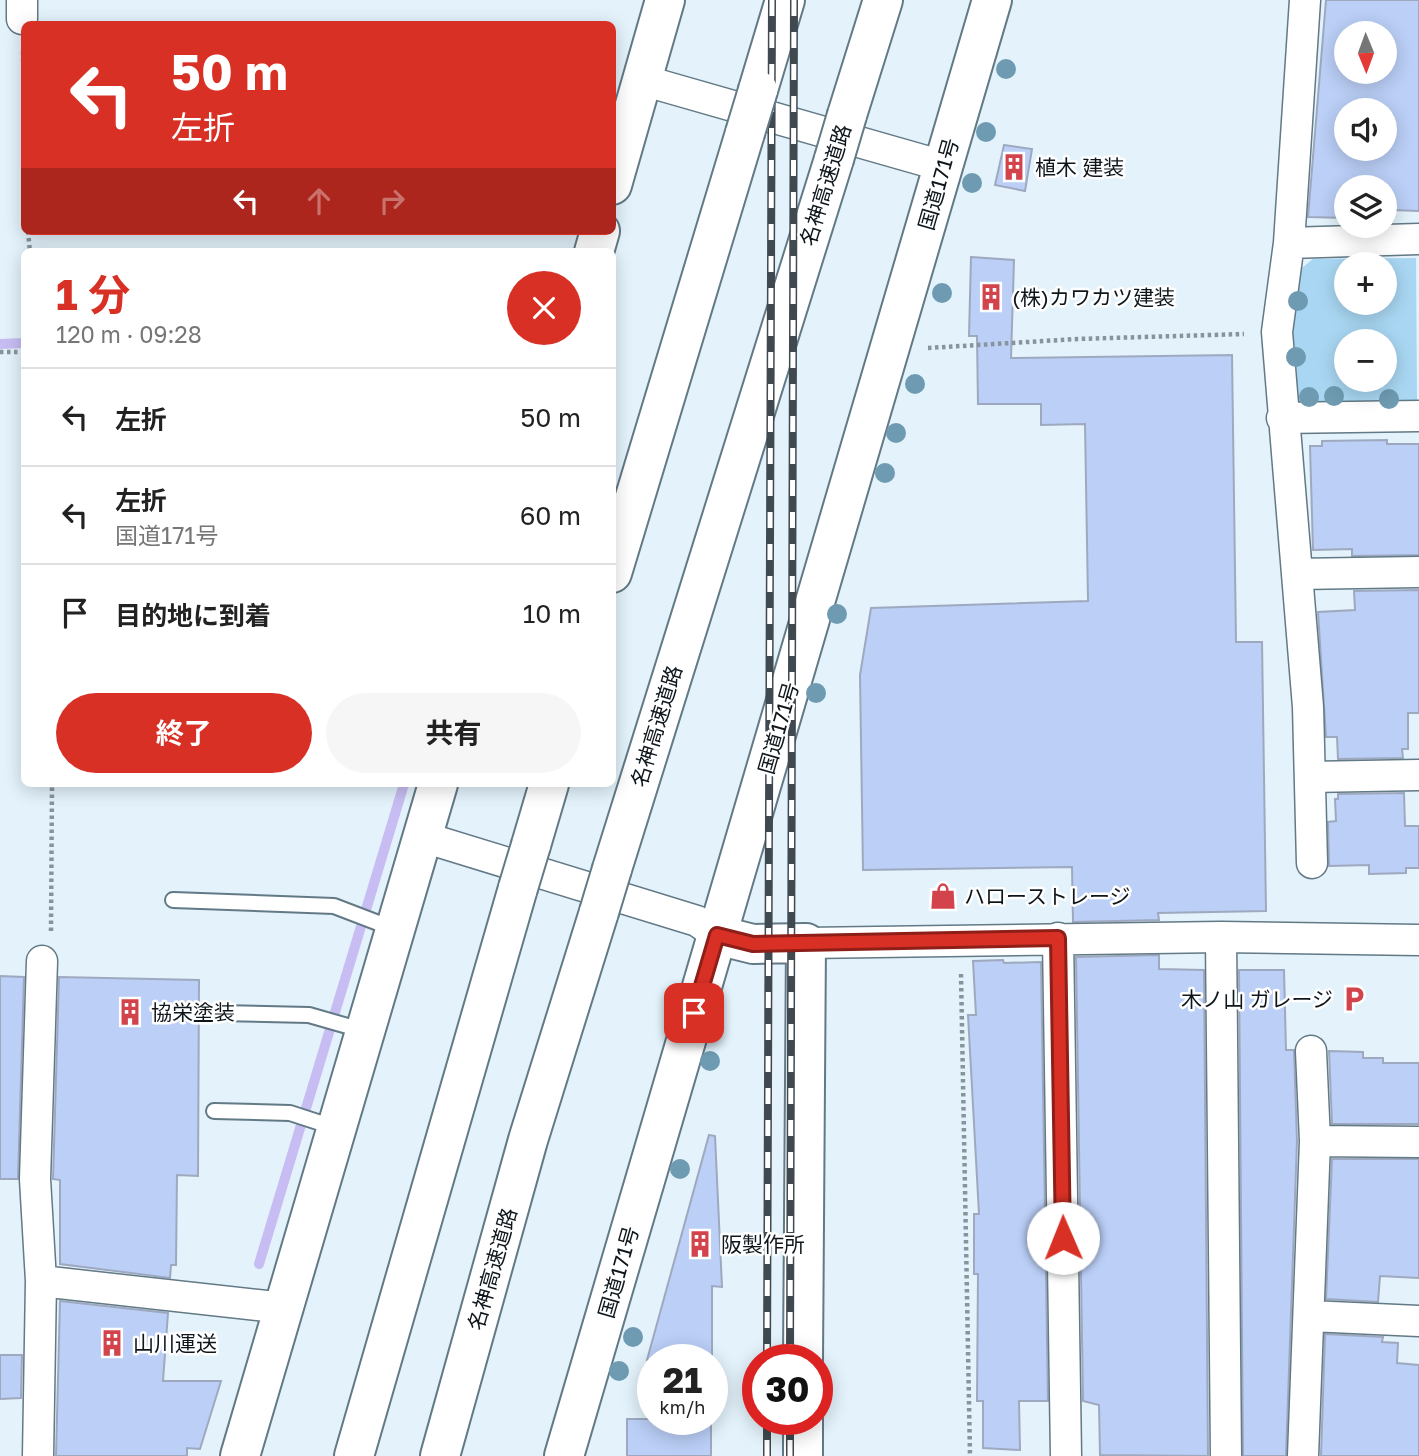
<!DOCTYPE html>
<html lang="ja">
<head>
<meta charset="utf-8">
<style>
  body { margin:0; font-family:"Golos Text","Noto Sans JP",sans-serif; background:#f6f6f6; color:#222; height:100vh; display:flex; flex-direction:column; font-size:26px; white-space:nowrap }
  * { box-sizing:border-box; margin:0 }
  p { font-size:23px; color:#767676 }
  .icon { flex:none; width:38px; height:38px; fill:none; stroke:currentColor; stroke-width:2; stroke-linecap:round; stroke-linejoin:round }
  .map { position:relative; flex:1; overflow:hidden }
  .sheet { position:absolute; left:21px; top:248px; width:595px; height:539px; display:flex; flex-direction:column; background:#fff; border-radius:10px; box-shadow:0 4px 18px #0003 }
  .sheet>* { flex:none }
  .hud { position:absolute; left:21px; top:21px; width:595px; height:214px; border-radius:10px; box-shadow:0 4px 18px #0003; background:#d93025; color:#fff; overflow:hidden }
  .needle { width:46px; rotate:179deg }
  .buttons { position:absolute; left:1334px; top:21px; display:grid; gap:14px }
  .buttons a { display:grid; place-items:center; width:63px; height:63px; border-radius:50%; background:#fff; box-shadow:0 4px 18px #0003; font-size:35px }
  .speed { position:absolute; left:637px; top:1344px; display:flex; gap:14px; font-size:35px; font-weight:700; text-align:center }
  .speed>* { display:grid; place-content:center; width:91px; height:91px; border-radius:50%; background:#fff; box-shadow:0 4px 18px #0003; line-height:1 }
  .speed small { font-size:18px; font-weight:400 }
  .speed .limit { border:10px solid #d22; background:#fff; color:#111 }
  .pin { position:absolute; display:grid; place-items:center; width:60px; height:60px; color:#fff; margin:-30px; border-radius:14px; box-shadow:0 4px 10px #0006 }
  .me { position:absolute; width:77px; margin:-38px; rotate:359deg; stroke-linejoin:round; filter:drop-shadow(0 0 5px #0008) }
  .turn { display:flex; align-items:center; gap:24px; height:147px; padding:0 35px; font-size:32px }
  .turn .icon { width:91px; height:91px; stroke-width:2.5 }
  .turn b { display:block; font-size:49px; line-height:60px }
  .lanes { display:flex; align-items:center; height:66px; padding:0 35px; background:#0003; justify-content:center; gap:35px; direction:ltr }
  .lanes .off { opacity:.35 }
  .round { display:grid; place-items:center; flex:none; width:74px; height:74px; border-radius:37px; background:#f6f6f6 }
  .summary { display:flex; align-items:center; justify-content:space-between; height:119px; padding:0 35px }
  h1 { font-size:42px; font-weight:700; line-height:52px; color:#d93025 }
  .button { display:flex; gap:14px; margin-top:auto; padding:14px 35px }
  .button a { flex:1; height:80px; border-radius:42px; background:#d93025; color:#fff; font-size:28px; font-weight:700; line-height:80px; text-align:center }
  .button a+a { background:#f6f6f6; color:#222 }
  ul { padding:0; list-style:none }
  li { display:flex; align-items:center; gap:21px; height:98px; padding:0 35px; border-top:2px solid #e0e0e0 }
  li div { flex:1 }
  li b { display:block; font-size:26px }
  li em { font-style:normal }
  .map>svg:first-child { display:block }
  .green { fill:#a9d7f3; fill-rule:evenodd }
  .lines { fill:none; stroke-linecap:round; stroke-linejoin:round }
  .stream { stroke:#c7bdf2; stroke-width:10 }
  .building { fill:#bbcff7; stroke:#9ea9bf; stroke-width:2; fill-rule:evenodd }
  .lane-casing { stroke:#627986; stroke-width:18 }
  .street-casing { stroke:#627986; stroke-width:33 }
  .secondary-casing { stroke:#627986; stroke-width:42 }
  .highway-casing { stroke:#627986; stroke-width:42 }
  .path { stroke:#88949c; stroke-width:4.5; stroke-dasharray:3.5 3.5; stroke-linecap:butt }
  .lane { stroke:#fff; stroke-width:14 }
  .street { stroke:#fff; stroke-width:30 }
  .secondary { stroke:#fff; stroke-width:38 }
  .highway { stroke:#fff; stroke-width:38 }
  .rail-casing { stroke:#404950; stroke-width:8 }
  .rail { stroke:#fff; stroke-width:5; stroke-dasharray:16; stroke-linecap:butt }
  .highway-bridge-casing { stroke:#627986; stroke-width:42; stroke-linecap:butt }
  .highway-bridge { stroke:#fff; stroke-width:38 }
  .tree { fill:#6e9bb1 }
  .route-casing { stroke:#8d1f18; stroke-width:18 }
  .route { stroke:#d93025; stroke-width:12 }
  .labels { text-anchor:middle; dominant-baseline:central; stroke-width:5; stroke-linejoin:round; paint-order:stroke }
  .poi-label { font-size:21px; fill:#0e161c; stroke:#fff; text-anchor:start }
  .street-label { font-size:21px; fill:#0e161c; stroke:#fff }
</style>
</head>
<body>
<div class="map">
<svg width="1419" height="1456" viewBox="0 0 1419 1456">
  <rect width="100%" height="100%" fill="#e3f2fb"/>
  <path class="green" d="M 1416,258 L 1417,401 L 1291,403 L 1292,276 L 1313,259 ZM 1346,264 L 1384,264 L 1384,303 L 1346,303 ZM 1346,341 L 1384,341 L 1384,380 L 1346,380 Z"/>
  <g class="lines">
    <path class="stream" d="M 0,344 L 24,343
      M 259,1264 L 404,784"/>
  </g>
  <path class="building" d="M 1326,0 L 1419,0 L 1419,211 L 1392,210 L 1392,216 L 1384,215 L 1384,187 L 1346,187 L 1346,218 L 1308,217 ZM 1346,33 L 1384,33 L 1384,72 L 1346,72 ZM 1346,110 L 1384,110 L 1384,149 L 1346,149 Z
    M 1004,145 L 1032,149 L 1025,191 L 995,185 Z
    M 971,257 L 1014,260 L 1011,358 L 1232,355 L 1236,642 L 1262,642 L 1266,911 L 1158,913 L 1159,920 L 1073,922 L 1072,867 L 863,870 L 860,675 L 871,608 L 1088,601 L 1085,424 L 1041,425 L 1041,404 L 978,404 L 977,336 L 969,336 Z
    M 1387,440 L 1387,444 L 1419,444 L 1419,555 L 1352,556 L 1352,549 L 1313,550 L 1310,446 L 1322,446 L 1322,441 Z
    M 1419,590 L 1419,713 L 1408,713 L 1408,749 L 1402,749 L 1403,758 L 1338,759 L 1337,737 L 1326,737 L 1318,612 L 1355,610 L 1354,591 Z
    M 1404,793 L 1405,826 L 1419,826 L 1419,868 L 1406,868 L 1406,873 L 1369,874 L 1369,865 L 1329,866 L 1328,822 L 1336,821 L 1335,799 L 1338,799 L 1338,794 Z
    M 1159,955 L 1159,969 L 1204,970 L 1208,1456 L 1100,1455 L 1099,1405 L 1083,1401 L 1076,957 Z
    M 1003,960 L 1004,963 L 1041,962 L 1048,1401 L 1019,1401 L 1020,1450 L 983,1448 L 983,1401 L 977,1401 L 978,1274 L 974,1274 L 974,1214 L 979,1214 L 968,1015 L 976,1015 L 973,961 Z
    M 1239,970 L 1284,970 L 1286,1050 L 1294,1050 L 1297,1141 L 1286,1456 L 1243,1456 Z
    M 0,976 L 24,977 L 18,1179 L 0,1179 Z
    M 59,977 L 199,980 L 198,1176 L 177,1175 L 176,1265 L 171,1265 L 170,1278 L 60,1264 L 60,1180 L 53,1179 Z
    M 1329,1051 L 1363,1052 L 1363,1058 L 1383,1058 L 1383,1063 L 1419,1063 L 1419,1124 L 1332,1124 Z
    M 709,1135 L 715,1136 L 722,1287 L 712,1286 L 712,1360 L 647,1360 Z
    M 1332,1159 L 1419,1159 L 1419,1278 L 1380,1276 L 1378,1302 L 1326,1299 Z
    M 60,1301 L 168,1313 L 163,1381 L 221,1381 L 200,1449 L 187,1448 L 187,1456 L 56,1456 Z
    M 1325,1334 L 1383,1337 L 1382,1342 L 1398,1343 L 1397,1363 L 1419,1365 L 1419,1456 L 1321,1456 Z
    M 0,1355 L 22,1355 L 21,1398 L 0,1399 Z
    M 627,1419 L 711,1419 L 711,1456 L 627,1456 Z"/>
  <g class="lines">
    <defs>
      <path id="lane" d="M 173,900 L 334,906 L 394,929
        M 218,1013 L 309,1015 L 365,1031
        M 214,1111 L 290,1113 L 336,1128"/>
      <path id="street" d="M 22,0 L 22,19
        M 1305,0 L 1289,243 L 1277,332 L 1308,707 L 1312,863
        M 642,80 L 943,166
        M 1289,243 L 1419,239
        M 1282,418 L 1419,416
        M 1297,574 L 1419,572
        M 1310,777 L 1419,775
        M 423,837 L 697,921 L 717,935
        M 1221,937 L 1226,1456
        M 1058,938 L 1066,1456
        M 806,943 L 1221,937 L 1419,940
        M 1315,1141 L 1419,1142
        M 41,1281 L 285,1308
        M 1310,1316 L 1419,1321
        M 38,1456 L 41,1281 L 35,1179 L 42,961
        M 1303,1456 L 1315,1141 L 1311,1051"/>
      <path id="secondary" d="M 717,935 L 753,944 L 806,943 L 803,1360
        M 803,1456 L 803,1419"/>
      <path id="highway" d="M 758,90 L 785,0
        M 847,115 L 883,0
        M 612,185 L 665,0
        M 594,252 L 600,231
        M 612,573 L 745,133
        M 531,845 L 549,784
        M 612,869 L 834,159
        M 240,1456 L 438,784
        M 354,1456 L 518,888
        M 440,1456 L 528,1140 L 599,912
        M 564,1456 L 992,0"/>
    </defs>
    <use href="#lane" class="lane-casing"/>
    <use href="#street" class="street-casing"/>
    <use href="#secondary" class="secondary-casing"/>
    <use href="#highway" class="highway-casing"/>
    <path class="path" d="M 23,51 L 24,113
      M 28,231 L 30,252
      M 928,348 L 1077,339 L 1244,334
      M 0,352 L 24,352
      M 51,931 L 52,784
      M 961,974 L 970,1456"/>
    <use href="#lane" class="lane"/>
    <use href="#street" class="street"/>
    <use href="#secondary" class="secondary"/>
    <use href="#highway" class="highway"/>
    <defs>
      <path id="rail" d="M 767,1360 L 772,0
        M 790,1360 L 794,0
        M 767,1456 L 767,1419
        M 790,1456 L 790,1419"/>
    </defs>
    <use href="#rail" class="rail-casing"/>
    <use href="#rail" class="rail"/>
    <defs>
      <path id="highway-bridge" d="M 745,133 L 758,90
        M 834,159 L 847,115
        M 518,888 L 531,845
        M 599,912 L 612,869"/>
    </defs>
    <use href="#highway-bridge" class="highway-bridge-casing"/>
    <use href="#highway-bridge" class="highway-bridge"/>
  </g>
  <g class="tree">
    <circle cx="1006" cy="69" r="10"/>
    <circle cx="986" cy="132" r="10"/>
    <circle cx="972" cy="183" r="10"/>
    <circle cx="942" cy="293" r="10"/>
    <circle cx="1298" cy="301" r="10"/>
    <circle cx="1296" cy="357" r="10"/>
    <circle cx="915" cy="384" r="10"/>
    <circle cx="1334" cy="396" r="10"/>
    <circle cx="1309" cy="397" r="10"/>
    <circle cx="1389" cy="399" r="10"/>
    <circle cx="896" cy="433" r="10"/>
    <circle cx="885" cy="473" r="10"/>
    <circle cx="837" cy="614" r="10"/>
    <circle cx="816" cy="693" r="10"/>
    <circle cx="710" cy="1061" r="10"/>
    <circle cx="680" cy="1169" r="10"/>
    <circle cx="633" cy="1337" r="10"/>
    <circle cx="619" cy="1371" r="10"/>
  </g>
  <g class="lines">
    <defs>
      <path id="route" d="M 694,1013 L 717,935 L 753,944 L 1058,938 L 1063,1238"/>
    </defs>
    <use href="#route" class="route-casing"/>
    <use href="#route" class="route"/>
  </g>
  <defs>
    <symbol id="building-bare" viewBox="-9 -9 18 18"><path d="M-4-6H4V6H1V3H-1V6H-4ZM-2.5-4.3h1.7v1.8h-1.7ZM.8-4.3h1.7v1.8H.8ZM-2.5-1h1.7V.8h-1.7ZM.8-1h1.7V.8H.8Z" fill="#d3434c" stroke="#fff" stroke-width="2.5" paint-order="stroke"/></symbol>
    <symbol id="shop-bare" viewBox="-9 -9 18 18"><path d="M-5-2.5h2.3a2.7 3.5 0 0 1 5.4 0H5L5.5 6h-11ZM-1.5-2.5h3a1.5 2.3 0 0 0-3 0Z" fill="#d3434c" stroke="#fff" stroke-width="2.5" paint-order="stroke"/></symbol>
    <symbol id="parking-bare" viewBox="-9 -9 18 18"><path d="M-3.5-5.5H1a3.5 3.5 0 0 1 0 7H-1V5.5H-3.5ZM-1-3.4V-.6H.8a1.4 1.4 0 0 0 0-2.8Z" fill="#d3434c" stroke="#fff" stroke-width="2.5" paint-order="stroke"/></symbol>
  </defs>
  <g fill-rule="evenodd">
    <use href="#building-bare" x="995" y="148" width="38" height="38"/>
    <use href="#building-bare" x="972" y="278" width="38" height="38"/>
    <use href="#shop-bare" x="924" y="877" width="38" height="38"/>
    <use href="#parking-bare" x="1335" y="980" width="38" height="38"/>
    <use href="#building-bare" x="111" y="993" width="38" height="38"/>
    <use href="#building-bare" x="681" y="1225" width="38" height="38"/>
    <use href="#building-bare" x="93" y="1324" width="38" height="38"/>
  </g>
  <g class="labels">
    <g class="poi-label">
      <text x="1035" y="167">植木 建装</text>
      <text x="1012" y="297">(株)カワカツ建装</text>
      <text x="964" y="896">ハローストレージ</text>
      <text x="1333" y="999" text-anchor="end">木ノ山 ガレージ</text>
      <text x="151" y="1012">協栄塗装</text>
      <text x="721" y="1244">阪製作所</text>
      <text x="133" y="1343">山川運送</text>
    </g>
    <g class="street-label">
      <text transform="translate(938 184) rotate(-74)">国道171号</text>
      <text transform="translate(825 185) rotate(-73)">名神高速道路</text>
      <text transform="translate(656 726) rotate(-73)">名神高速道路</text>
      <text transform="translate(778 728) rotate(-74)">国道171号</text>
      <text transform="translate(492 1269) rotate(-74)">名神高速道路</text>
      <text transform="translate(618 1272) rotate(-74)">国道171号</text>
    </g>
  </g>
</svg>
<div class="buttons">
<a><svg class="needle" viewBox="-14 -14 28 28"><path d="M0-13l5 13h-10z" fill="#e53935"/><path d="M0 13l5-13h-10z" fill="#767676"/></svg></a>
<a><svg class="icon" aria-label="sound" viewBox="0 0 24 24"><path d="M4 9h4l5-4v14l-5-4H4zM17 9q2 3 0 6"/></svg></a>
<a><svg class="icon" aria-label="layers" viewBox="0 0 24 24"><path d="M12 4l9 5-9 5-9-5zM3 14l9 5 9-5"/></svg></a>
<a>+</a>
<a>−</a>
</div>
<div class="speed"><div>21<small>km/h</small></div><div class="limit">30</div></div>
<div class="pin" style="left:694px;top:1013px;background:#d93025"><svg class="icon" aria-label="arrive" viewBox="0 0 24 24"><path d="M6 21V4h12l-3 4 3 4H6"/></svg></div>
<svg class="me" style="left:1063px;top:1238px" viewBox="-20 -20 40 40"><circle r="19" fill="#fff"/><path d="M0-13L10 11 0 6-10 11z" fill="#d93025"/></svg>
<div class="hud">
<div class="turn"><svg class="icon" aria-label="left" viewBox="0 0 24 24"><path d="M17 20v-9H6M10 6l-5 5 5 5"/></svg><div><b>50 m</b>左折</div></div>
<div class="lanes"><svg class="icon" aria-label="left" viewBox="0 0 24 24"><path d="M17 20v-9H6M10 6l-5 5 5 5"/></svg><svg class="icon off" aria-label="ahead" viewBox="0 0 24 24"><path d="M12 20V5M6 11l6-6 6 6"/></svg><svg class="icon off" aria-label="right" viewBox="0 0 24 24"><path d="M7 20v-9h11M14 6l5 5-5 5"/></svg></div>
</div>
<section class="sheet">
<div class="summary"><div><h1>1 分</h1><p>120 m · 09:28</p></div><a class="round" style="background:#d93025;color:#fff"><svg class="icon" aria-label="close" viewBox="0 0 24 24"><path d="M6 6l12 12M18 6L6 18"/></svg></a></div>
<ul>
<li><svg class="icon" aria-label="left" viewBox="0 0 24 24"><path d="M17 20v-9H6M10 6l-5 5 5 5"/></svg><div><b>左折</b></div><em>50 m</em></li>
<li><svg class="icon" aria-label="left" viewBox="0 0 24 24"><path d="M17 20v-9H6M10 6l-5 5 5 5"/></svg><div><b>左折</b><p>国道171号</p></div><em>60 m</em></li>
<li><svg class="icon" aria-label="arrive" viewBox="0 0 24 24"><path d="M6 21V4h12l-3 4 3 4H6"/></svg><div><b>目的地に到着</b></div><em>10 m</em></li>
</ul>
<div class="button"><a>終了</a><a>共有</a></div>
</section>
</div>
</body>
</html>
